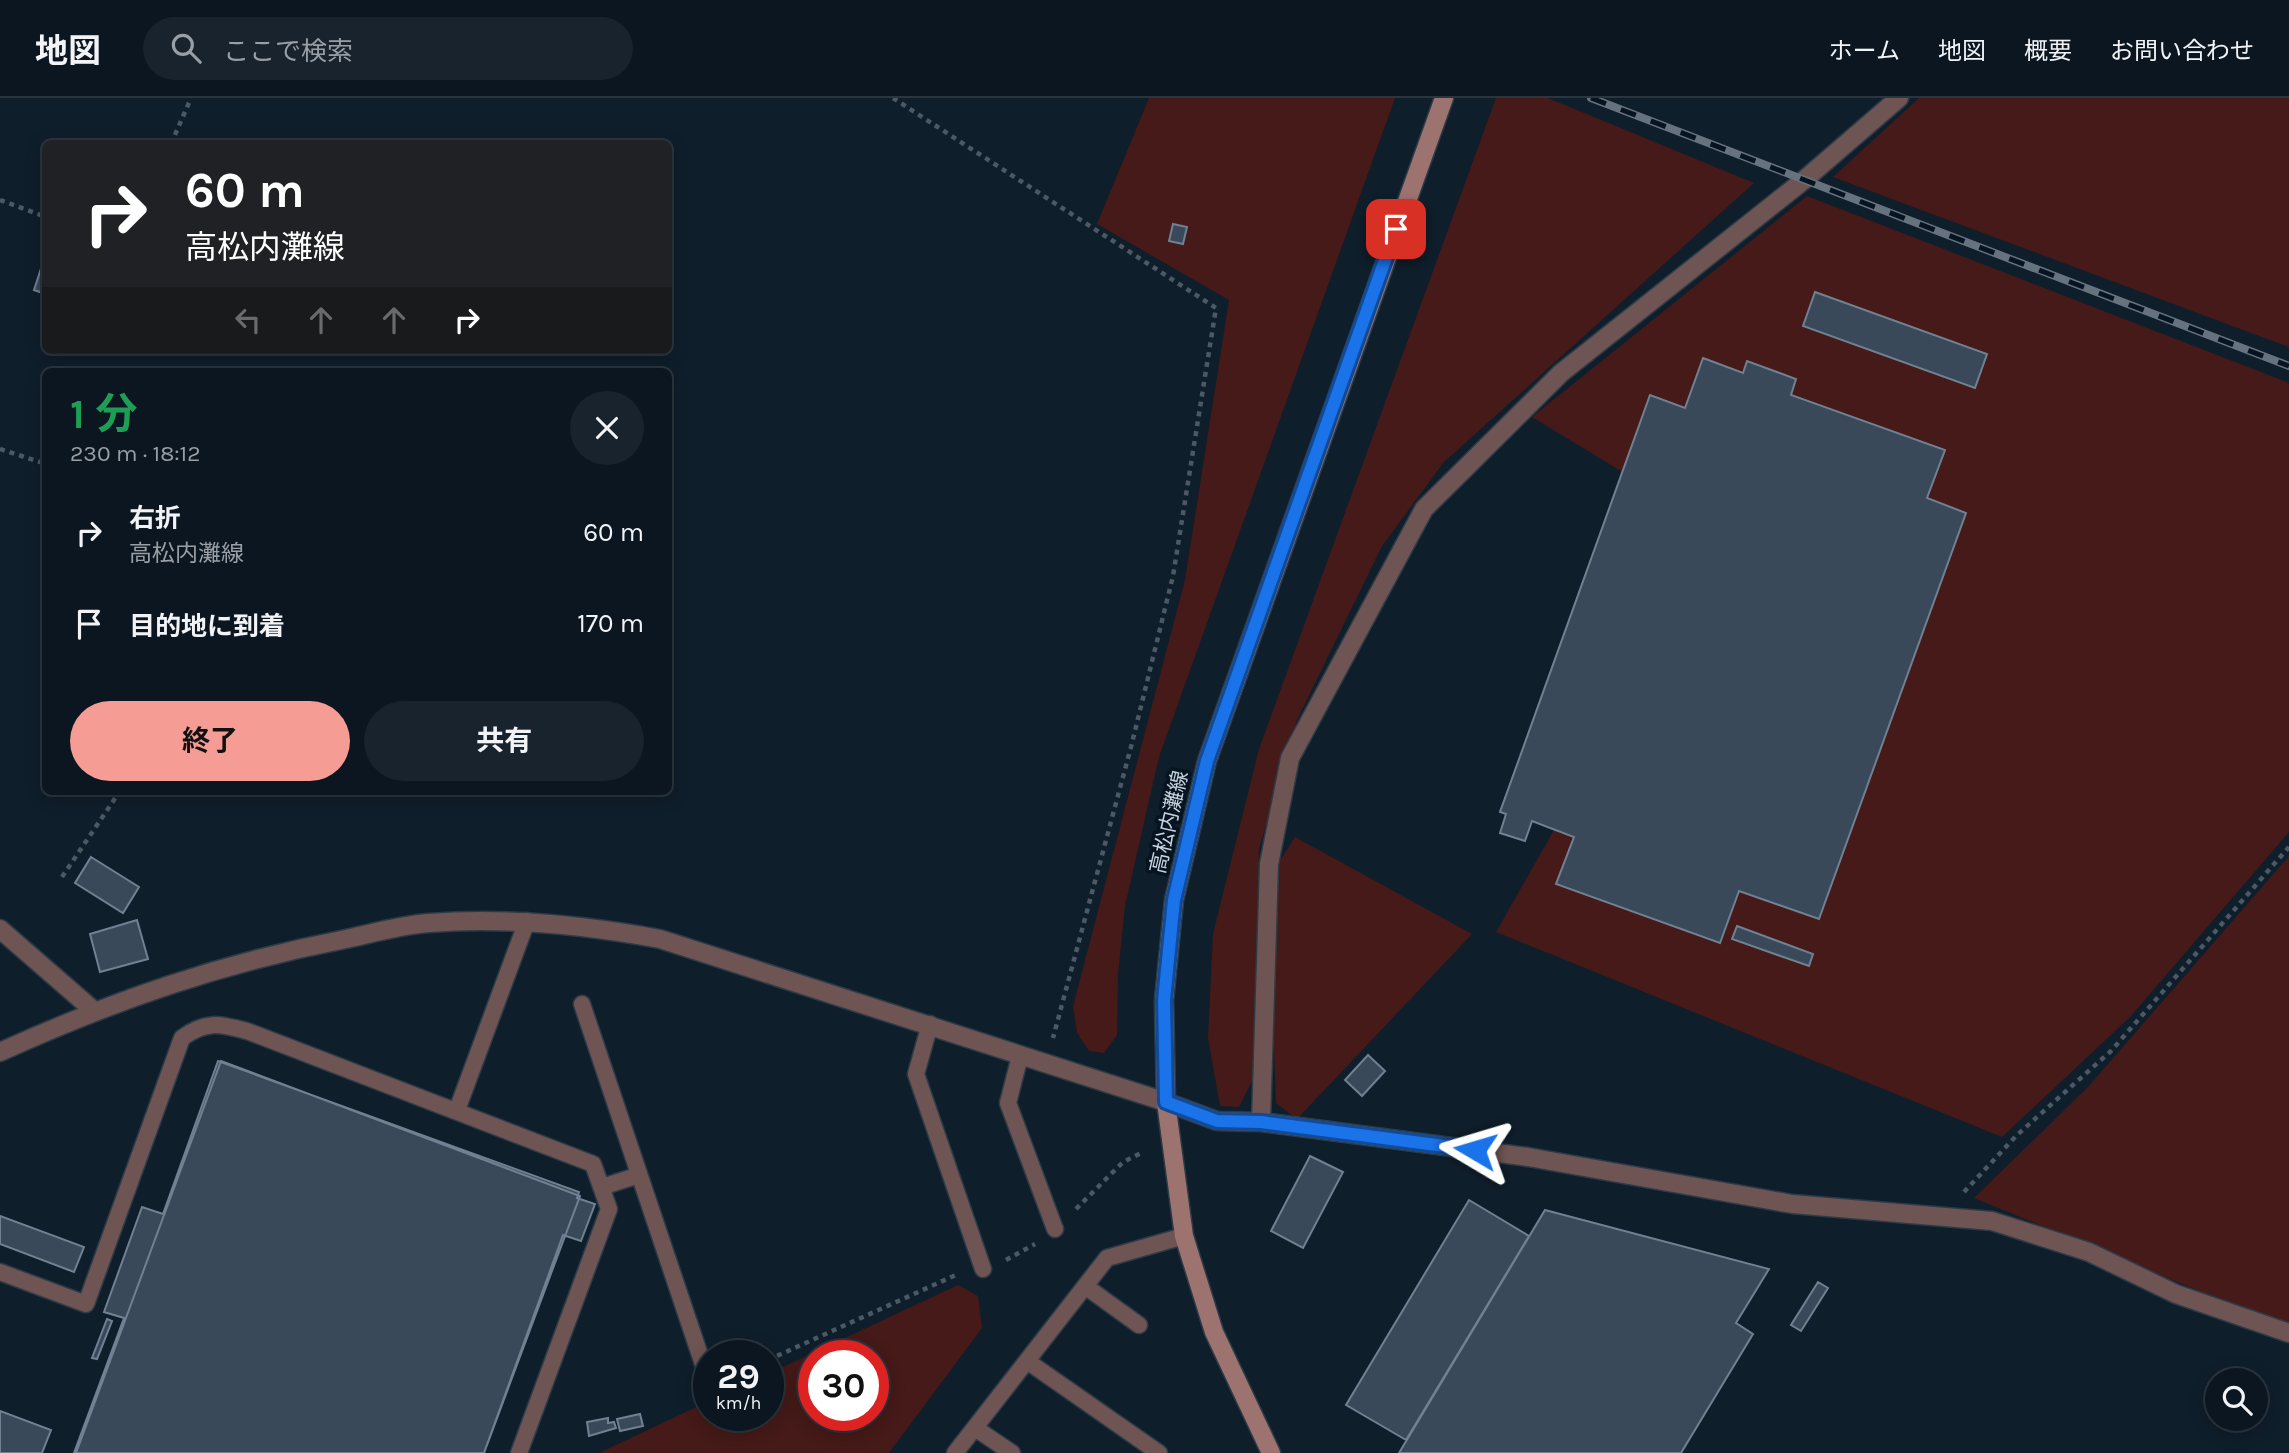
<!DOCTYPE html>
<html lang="ja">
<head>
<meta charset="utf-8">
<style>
  body { margin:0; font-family:Karla,"Noto Sans JP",sans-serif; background:#19232d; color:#f1f3f6; height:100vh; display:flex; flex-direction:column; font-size:26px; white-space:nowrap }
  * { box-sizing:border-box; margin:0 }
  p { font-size:23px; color:#9a9fa5 }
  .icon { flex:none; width:38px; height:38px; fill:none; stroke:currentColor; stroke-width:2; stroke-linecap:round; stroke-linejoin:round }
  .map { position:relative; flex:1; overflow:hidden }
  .details { position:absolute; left:42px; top:270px; width:630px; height:427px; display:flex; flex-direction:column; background:#0b1620; border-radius:10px; box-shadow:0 4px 18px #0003,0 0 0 2px #2b353e }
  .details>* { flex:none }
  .top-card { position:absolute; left:42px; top:42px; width:630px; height:214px; border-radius:10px; box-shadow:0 4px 18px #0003,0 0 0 2px #2b353e; background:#202124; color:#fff; overflow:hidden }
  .tools { position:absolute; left:2205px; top:1270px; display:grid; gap:14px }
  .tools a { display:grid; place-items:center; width:63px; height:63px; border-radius:50%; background:#0b1620; box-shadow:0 4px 18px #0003,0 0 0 2px #2b353e; font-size:35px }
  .speed { position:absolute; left:693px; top:1242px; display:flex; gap:14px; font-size:35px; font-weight:700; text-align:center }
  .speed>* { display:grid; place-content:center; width:91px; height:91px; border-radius:50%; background:#0b1620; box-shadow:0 4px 18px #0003,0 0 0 2px #2b353e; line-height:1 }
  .speed small { font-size:18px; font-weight:400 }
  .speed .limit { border:10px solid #d22; background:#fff; color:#111 }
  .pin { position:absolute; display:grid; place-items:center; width:60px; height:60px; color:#fff; margin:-30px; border-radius:14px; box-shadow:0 4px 10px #0006 }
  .me { position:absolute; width:77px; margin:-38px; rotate:277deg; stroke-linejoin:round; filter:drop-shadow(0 0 5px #0008) }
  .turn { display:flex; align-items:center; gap:24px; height:147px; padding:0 28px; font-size:32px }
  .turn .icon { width:91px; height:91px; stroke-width:2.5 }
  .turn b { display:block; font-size:49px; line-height:60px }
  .lanes { display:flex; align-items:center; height:66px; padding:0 28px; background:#0003; justify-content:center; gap:35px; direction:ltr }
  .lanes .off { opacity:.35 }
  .round { display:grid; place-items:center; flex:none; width:74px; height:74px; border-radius:37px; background:#19232d }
  .headline { display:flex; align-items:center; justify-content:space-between; height:119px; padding:0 28px }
  h1 { font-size:42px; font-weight:700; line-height:52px; color:#1e9e55 }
  .primary-button { display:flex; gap:14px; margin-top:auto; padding:14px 28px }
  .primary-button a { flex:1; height:80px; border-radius:42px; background:#f59c95; color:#111; font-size:28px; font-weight:700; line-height:80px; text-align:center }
  .primary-button a+a { background:#19232d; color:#f1f3f6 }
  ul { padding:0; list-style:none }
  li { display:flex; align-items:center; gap:21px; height:91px; padding:0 28px }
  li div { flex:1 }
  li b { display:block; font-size:26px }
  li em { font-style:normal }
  header { display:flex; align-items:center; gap:42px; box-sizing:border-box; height:98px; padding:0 35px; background:#0b1620; border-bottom:2px solid #2b353e }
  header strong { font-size:33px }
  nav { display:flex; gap:38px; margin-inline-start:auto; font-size:24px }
  .search { width:490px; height:63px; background:#19232d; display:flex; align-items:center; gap:18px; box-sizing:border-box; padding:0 24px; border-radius:38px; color:#9a9fa5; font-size:26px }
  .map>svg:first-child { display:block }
  .green { fill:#451a18; fill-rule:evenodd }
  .building { fill:#394959; stroke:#6f8192; stroke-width:2 }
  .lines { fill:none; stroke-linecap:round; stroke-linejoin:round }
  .service-casing { stroke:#2d3b47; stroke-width:19 }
  .minor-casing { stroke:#2d3b47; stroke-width:21 }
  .tertiary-casing { stroke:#2d3b47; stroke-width:21 }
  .secondary-casing { stroke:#2d3b47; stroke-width:21 }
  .path { stroke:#4c5965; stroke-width:4.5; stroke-dasharray:5 5; stroke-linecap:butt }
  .service { stroke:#6e5452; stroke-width:16 }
  .minor { stroke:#6e5452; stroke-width:18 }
  .tertiary { stroke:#6e5452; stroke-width:18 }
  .secondary { stroke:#9d7370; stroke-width:18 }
  .rail-casing { stroke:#66737e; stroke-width:8 }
  .rail { stroke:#061422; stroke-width:5; stroke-dasharray:16; stroke-linecap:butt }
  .route-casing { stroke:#114b97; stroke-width:18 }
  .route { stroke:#1a73e8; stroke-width:12 }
  .labels { text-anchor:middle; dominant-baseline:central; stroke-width:7; stroke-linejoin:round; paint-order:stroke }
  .street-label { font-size:21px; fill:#c9d3dc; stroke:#061422 }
</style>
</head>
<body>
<header>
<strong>地図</strong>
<div class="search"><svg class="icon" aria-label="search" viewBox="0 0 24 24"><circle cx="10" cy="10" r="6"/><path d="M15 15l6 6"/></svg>ここで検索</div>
<nav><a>ホーム</a><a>地図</a><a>概要</a><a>お問い合わせ</a></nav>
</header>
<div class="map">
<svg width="2289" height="1355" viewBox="0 0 2289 1355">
  <rect width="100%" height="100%" fill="#0f1e2b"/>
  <path class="green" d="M 1149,0 L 1395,0 L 1159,659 L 1125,808 L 1118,877 L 1117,937 L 1104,955 L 1089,953 L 1077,935 L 1073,908 L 1185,482 L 1229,202 L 1097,126 Z
    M 1496,0 L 1548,0 L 1754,85 L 1444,364 L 1382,448 L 1297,622 L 1259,751 L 1253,981 L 1239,1009 L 1220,1008 L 1208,940 L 1213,836 L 1259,651 Z
    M 1919,0 L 2289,0 L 2289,249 L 1833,79 Z
    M 1807,98 L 2289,285 L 2289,734 L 2130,919 L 2002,1039 L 1496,834 L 1723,435 L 1532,319 Z
    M 1295,739 L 1472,836 L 1297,1021 L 1276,1005 L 1272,896 L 1274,772 Z
    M 2289,758 L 2289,1230 L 1974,1100 L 2088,989 Z
    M 958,1187 L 978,1198 L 982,1230 L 889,1355 L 599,1355 L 709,1303 L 709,1318 L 768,1318 L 768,1276 ZM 873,1258 L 873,1318 L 814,1318 L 814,1258 Z"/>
  <path class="building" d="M 1173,126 L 1187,129 L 1183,146 L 1169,143 Z
    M 46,155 L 46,196 L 34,192 Z
    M 1815,194 L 1987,256 L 1975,290 L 1803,228 Z
    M 1703,260 L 1743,275 L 1747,263 L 1796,281 L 1791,297 L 1945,352 L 1927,400 L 1966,415 L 1819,821 L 1739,793 L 1720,845 L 1556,786 L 1574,739 L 1532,723 L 1525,743 L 1500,735 L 1506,716 L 1500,714 L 1650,297 L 1685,310 Z
    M 91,759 L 139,789 L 123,815 L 75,785 Z
    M 137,822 L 148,861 L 100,874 L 90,836 Z
    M 1737,828 L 1813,856 L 1809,868 L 1732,841 Z
    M 1368,957 L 1385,973 L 1362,998 L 1345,982 Z
    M 218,963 L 579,1094 L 577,1100 L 595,1106 L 581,1143 L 563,1137 L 484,1355 L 74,1355 L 124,1220 L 104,1214 L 142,1109 L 163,1116 Z
    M 221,963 L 580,1098 L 484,1355 L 76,1355 Z
    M 1310,1058 L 1343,1074 L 1303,1150 L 1271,1133 Z
    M 1469,1102 L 1529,1138 L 1406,1342 L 1346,1307 Z
    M 1545,1112 L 1769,1171 L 1736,1225 L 1753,1236 L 1681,1355 L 1399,1355 Z
    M 0,1118 L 84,1149 L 74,1174 L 0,1146 Z
    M 1818,1184 L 1828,1190 L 1801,1233 L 1791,1227 Z
    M 107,1221 L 112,1223 L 97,1261 L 92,1260 Z
    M 0,1313 L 51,1332 L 42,1355 L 0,1355 Z
    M 640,1316 L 643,1328 L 620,1333 L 617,1321 Z
    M 608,1320 L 608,1325 L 614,1324 L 616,1330 L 589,1338 L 587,1324 Z"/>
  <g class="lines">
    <defs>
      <path id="service" d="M 582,906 L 709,1284
        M 930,926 L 916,976 L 983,1171
        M 1020,958 L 1008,1005 L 1055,1131
        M 457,1012 L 527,823
        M 602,1089 L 639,1077
        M 0,1174 L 86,1206 L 182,940 C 206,922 220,926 247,933 L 593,1066 L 609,1111 L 519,1355
        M 1085,1188 L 1139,1227
        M 1027,1263 L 1159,1355
        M 975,1330 L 1012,1355
        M 955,1355 L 1107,1160 L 1184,1138"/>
      <path id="minor" d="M 0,831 L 93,912
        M 1166,1004 L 1217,1023 L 1261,1024 L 1528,1059 L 1792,1106 L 1992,1123 L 2089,1154 L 2176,1196 L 2289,1235
        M 1261,1024 L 1269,766 L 1290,660 L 1424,411 L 1561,275 L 1804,82 L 1899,0"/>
      <path id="tertiary" d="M 0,954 C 115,902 222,865 346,841 C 373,835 401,827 429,825 C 507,819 584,827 660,841 L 1166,1004"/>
      <path id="secondary" d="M 1271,1355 L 1214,1234 L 1184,1138 L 1166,1004 L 1164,902 L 1174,802 L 1207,663 L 1444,0"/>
    </defs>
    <use href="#service" class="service-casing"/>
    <use href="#minor" class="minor-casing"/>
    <use href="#tertiary" class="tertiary-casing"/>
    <use href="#secondary" class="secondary-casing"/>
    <path class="path" d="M 893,0 L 1216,210 L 1173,478 L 1131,649 L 1053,940
      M 171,46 L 191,0
      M 0,102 L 46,119
      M 0,351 L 46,366
      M 62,779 L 120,693
      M 1964,1094 L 2017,1037 L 2111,953 L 2289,749
      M 1076,1111 L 1123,1064 L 1141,1055
      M 1006,1162 L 1035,1146
      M 768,1262 L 958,1176"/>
    <use href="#service" class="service"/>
    <use href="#minor" class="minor"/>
    <use href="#tertiary" class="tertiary"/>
    <use href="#secondary" class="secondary"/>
    <defs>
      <path id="rail" d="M 1591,0 L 2289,268"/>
    </defs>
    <use href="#rail" class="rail-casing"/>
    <use href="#rail" class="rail"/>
  </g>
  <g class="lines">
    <defs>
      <path id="route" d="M 1396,131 L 1207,663 L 1174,802 L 1164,902 L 1166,1004 L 1217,1023 L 1261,1024 L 1475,1052"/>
    </defs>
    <use href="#route" class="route-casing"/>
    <use href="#route" class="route"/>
  </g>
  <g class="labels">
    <g class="street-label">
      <text transform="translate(1169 724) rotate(-77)">高松内灘線</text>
    </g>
  </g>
</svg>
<div class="tools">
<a><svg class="icon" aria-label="search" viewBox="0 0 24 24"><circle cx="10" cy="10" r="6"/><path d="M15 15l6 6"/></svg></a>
</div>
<div class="speed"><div>29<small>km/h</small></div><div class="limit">30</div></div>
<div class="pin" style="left:1396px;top:131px;background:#d93025"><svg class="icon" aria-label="arrive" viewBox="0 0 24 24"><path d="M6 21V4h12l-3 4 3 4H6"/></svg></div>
<svg class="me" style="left:1475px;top:1052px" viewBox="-20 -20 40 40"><path d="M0-17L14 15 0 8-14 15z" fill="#1a73e8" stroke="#fff" stroke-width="4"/></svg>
<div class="top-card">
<div class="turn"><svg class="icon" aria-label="right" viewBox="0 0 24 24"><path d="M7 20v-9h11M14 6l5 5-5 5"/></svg><div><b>60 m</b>高松内灘線</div></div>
<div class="lanes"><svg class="icon off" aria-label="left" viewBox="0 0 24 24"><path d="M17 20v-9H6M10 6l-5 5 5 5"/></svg><svg class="icon off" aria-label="ahead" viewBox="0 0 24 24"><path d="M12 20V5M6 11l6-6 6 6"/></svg><svg class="icon off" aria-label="ahead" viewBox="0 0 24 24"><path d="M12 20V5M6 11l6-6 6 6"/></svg><svg class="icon" aria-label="right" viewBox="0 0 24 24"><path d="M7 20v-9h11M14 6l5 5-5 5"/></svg></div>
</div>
<section class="details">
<div class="headline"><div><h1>1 分</h1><p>230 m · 18:12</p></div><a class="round"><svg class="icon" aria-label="close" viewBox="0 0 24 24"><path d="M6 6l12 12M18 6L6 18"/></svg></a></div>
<ul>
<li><svg class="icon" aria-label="right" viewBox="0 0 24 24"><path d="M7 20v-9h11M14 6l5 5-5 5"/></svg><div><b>右折</b><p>高松内灘線</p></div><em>60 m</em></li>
<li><svg class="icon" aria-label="arrive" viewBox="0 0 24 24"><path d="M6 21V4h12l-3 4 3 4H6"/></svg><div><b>目的地に到着</b></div><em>170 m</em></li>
</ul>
<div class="primary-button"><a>終了</a><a>共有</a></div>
</section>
</div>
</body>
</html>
